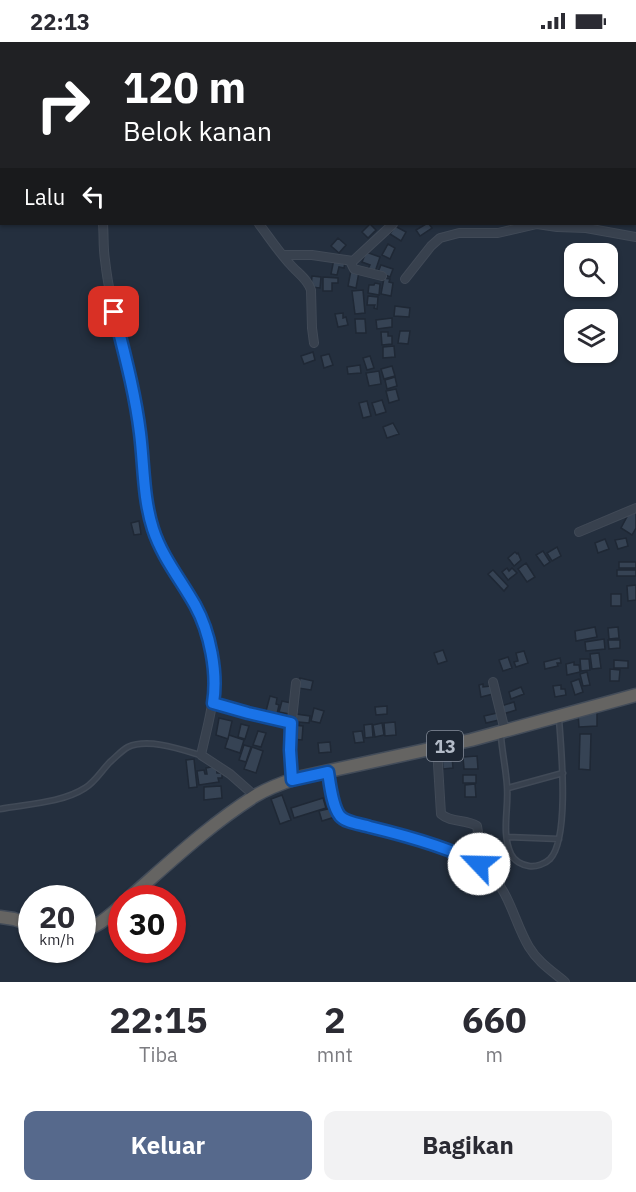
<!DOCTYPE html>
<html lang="id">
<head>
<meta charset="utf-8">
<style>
  body { margin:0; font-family:"IBM Plex Sans",sans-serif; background:#f2f2f3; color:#2b2b33; height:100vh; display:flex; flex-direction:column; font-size:22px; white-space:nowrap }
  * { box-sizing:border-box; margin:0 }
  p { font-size:20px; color:#7c7c81 }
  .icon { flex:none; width:33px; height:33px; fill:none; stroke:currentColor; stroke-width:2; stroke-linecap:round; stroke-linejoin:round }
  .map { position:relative; height:940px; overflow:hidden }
  .side { display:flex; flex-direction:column; background:#fff; flex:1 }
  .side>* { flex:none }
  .guide { position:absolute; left:0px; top:0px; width:636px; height:183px; box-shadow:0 2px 4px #0004; background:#202124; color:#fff; overflow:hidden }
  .fabs { position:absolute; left:564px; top:201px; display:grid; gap:12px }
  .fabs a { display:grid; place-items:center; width:54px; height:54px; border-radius:12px; background:#fff; box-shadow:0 2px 4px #0004; font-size:30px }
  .speed { position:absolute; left:18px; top:843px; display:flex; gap:12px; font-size:30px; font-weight:700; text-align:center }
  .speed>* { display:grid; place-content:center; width:78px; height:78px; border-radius:50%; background:#fff; box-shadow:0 2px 4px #0004; line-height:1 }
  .speed small { font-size:15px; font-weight:400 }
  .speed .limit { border:9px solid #d22; background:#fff; color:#111 }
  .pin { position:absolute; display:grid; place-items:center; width:51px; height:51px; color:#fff; margin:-26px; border-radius:12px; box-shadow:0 3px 9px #0006 }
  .me { position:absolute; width:66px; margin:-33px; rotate:294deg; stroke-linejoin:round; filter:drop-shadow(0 0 4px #0008) }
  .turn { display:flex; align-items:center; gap:21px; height:126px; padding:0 24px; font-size:27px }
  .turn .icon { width:78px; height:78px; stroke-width:2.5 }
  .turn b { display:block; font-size:42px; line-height:51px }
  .then { display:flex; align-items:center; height:57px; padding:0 24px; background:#0003; gap:12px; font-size:22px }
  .eta { display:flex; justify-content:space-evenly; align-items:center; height:102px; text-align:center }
  .eta b { font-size:36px; font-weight:700; line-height:42px }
  .primary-button { display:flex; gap:12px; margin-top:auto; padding:12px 24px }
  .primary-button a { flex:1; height:69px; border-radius:12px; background:#56698c; color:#fff; font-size:24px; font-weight:700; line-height:69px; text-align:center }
  .primary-button a+a { background:#f2f2f3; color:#2b2b33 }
  .status { display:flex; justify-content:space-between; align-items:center; height:42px; padding:0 30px; background:#fff; direction:ltr }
  .status svg { height:16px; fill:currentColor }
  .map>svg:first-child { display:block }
  .building { fill:#364354; stroke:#1f2835; stroke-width:1.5 }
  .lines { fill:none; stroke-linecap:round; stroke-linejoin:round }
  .service-casing { stroke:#414a57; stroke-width:7 }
  .minor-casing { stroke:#414a57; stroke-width:10 }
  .trunk-casing { stroke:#434c59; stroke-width:15 }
  .service { stroke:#38414e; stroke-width:4 }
  .minor { stroke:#38414e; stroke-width:8 }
  .trunk { stroke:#656462; stroke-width:12 }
  .route-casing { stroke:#114b97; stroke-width:15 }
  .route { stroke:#1a73e8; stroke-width:10 }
  .labels { text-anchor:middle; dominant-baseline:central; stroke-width:6; stroke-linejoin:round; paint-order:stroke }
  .shield { fill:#1d2633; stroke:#878f9c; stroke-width:1.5 }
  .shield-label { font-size:18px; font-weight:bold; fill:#b4bcc9 }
</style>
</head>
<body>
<div class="status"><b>22:13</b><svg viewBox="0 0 49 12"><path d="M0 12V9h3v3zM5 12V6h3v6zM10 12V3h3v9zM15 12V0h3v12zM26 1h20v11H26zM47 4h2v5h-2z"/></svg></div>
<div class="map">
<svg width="636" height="940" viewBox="0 0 636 940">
  <rect width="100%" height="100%" fill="#242f3e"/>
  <path class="building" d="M 370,182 L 376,188 L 368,196 L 362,190 Z
    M 426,182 L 429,182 L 432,186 L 420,194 L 416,188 Z
    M 395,184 L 406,190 L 401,199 L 390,192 Z
    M 338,196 L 346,203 L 339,211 L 331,204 Z
    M 388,202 L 395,206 L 390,217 L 382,213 Z
    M 366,210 L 380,215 L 375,230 L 368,227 L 370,223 L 362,220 Z
    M 334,217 L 345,219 L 344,226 L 339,225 L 337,233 L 331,232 Z
    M 381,223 L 393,227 L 390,235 L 378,230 Z
    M 351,228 L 359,230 L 356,246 L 348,244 Z
    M 312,234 L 321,235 L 320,246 L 311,245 Z
    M 323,235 L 338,236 L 338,241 L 332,241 L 332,249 L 323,249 Z
    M 384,236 L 390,237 L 389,240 L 393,241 L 391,254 L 381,252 Z
    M 375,241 L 380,242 L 379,253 L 368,251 L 369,243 L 374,243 Z
    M 363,248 L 365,271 L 355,272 L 352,249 Z
    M 368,254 L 378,255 L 377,267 L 374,266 L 375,263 L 367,263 Z
    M 395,264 L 410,266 L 409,275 L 394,274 Z
    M 343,271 L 343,276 L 346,275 L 348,283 L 338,285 L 335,272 Z
    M 392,276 L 392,285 L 377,287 L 376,278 Z
    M 355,277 L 365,277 L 366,291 L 356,291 Z
    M 400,289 L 410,289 L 408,302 L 398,301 Z
    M 381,290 L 388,290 L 388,294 L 392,294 L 392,302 L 382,303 Z
    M 394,304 L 395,315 L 383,316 L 383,305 Z
    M 313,310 L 315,318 L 304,322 L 301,314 Z
    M 329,312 L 333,323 L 324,326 L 321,314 Z
    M 370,314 L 374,326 L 367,328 L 363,316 Z
    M 360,323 L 361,331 L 348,332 L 347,325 Z
    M 392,324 L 395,334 L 384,337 L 381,327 Z
    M 379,329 L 381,342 L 369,344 L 366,331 Z
    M 395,335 L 397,344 L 387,347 L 385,338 Z
    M 396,347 L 399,358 L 389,361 L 386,349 Z
    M 382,358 L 386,370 L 376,373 L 372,361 Z
    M 367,359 L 371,374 L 363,376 L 359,361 Z
    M 393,381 L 399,392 L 387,396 L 383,385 Z
    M 634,469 L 636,470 L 636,486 L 632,493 L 621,486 L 629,471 L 632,472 Z
    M 139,479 L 141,492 L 134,493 L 131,481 Z
    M 626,496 L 628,504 L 618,507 L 615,498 Z
    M 605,497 L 609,507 L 598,511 L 595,501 Z
    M 557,505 L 561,514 L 552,519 L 547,511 Z
    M 543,509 L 550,520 L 544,524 L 536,513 Z
    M 515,510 L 517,512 L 518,511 L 521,518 L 514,524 L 508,516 Z
    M 619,520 L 636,520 L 636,526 L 619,526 Z
    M 526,521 L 535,535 L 527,540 L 518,527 Z
    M 507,526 L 509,529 L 512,526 L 517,531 L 508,538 L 502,530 Z
    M 493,528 L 508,544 L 504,549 L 488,532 Z
    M 617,528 L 636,528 L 636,534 L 617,534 Z
    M 636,543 L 636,558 L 628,559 L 627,544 Z
    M 611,552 L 621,552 L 621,564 L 611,564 Z
    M 595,585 L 597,595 L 576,599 L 575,589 Z
    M 618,585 L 619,596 L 609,597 L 608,586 Z
    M 604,597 L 605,607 L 586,609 L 585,600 Z
    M 608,598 L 620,598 L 620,606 L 609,607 Z
    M 443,608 L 447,619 L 438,622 L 434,611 Z
    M 524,609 L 528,621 L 516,625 L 514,620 L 518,619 L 516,611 Z
    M 599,611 L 601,626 L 592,627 L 590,612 Z
    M 508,615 L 512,626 L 503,629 L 499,618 Z
    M 560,616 L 561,621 L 557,621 L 558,624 L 545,627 L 544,620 Z
    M 580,617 L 589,617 L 590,628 L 581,629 Z
    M 614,618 L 628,619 L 628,626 L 614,626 Z
    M 574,620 L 574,623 L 579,623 L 580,630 L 567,633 L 566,622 Z
    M 610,627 L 620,628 L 619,639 L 610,639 Z
    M 587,630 L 590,643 L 583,644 L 580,632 Z
    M 300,636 L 313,639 L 311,648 L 298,646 Z
    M 579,637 L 583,650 L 575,653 L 571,640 Z
    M 483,642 L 483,645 L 491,644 L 493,652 L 481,655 L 479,643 Z
    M 561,643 L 561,647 L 565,647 L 566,653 L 555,655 L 553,644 Z
    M 521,645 L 524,652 L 511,657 L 509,650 Z
    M 270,654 L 277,656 L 276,662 L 279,663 L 277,672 L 266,669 Z
    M 282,659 L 291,661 L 289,672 L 279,670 Z
    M 514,660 L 516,668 L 503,672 L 501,664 Z
    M 387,664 L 387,672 L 376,673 L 375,665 Z
    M 314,666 L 324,669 L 320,681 L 311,679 Z
    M 597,670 L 597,684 L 579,685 L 578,671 Z
    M 497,671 L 499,678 L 486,681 L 484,674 Z
    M 296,672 L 310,674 L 309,681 L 299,680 L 299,682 L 294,682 Z
    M 219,676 L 232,679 L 228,697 L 216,693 Z
    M 395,680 L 396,693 L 385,694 L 384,681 Z
    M 382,681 L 384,693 L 375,695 L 373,683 Z
    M 241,682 L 249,684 L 245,697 L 238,695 Z
    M 372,682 L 373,695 L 365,696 L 364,683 Z
    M 293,683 L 303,684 L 302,698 L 292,697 Z
    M 258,689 L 266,691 L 261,705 L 253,703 Z
    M 362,689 L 364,700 L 355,701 L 353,690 Z
    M 580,692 L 591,692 L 590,728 L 579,727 Z
    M 229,693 L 244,698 L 240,711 L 225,706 Z
    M 330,700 L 331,710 L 319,711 L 318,701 Z
    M 244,703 L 251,705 L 246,720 L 239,718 Z
    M 252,705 L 263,709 L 256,731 L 244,727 Z
    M 452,714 L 453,726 L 443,727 L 442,715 Z
    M 477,714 L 478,727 L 464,727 L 463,715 Z
    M 194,717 L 197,745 L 189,746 L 186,718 Z
    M 216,724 L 217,731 L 222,731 L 222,736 L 218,736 L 219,740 L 199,743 L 197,729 L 204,728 L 205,732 L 207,732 L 206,726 Z
    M 463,733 L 476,733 L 476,741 L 463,741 Z
    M 475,742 L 476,755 L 465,755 L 465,743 Z
    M 221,744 L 222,756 L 204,758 L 204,745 Z
    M 282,753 L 291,778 L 280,782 L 271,757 Z
    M 323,756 L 326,766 L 294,776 L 291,766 Z
    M 332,766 L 335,775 L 322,779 L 319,769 Z"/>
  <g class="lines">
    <defs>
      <path id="service" d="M 501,694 C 502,710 506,727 507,744 C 509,766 501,791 511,812 C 514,819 522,823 529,824 C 536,825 545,822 550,817 C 570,796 561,705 559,677
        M 508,746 L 563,731
        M 0,767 C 26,762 62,761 85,746 C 95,740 102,728 110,720 C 116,715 122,708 128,705 C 148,696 180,707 200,713
        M 507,795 L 559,797"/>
      <path id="minor" d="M 8,0 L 13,2
        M 48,2 L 50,0
        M 113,2 L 113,0
        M 103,182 C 104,194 103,206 105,218 C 109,256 120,292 129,329 C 134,347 136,365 139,383 C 145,417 142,453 153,487 C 162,514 180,538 195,563 C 210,589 217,625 213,655 C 211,674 205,694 201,713 L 230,732 L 255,754
        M 259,182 C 269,195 278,209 289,221 C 297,231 307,236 311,248 L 312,286 L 314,301
        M 283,213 L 312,213 L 353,219 L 393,182
        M 350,219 L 354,227 L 382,234
        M 405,237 L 431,204 L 440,196 L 459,191 L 498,191 L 537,182 L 557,185 L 586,186 L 636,195
        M 579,490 L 636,466
        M 493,640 L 505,689
        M 213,661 L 248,671 L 291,681
        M 437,706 L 441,772 C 451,781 466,777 477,784 L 478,790 L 475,820
        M 328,730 L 334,758 L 341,775 C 354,783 370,784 385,788 C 398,792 411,797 424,801 C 446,808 469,814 487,829 C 510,849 514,880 529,905 C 538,920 552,929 565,940
        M 292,738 L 290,696 L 296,641"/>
      <path id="trunk" d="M 129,856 C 169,821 209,783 255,754 C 268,746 282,741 297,736 L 471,698 L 636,653
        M 0,875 L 14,877 L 32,883
        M 82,889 C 99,884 109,874 122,863"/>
    </defs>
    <use href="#service" class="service-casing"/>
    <use href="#minor" class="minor-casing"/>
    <use href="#trunk" class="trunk-casing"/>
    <use href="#service" class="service"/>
    <use href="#minor" class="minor"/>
    <use href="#trunk" class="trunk"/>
  </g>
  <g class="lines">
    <defs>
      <path id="route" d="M 114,270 C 124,310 135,350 140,391 C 144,423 143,456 153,487 C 162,515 181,538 195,563 C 210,590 218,631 213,661 L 248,671 L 291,681 L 290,708 L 292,738 L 328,730 C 330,742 332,764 340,774 C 346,781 361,782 370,785 C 403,793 449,805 479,822"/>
    </defs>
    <use href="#route" class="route-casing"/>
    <use href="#route" class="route"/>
  </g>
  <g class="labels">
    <rect class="shield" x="427" y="689" width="36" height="30" rx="4.5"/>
    <g class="shield-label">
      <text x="445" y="704">13</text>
    </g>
  </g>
</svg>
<div class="fabs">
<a><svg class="icon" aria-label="search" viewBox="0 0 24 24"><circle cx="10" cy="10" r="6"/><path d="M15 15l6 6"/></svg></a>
<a><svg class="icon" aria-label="layers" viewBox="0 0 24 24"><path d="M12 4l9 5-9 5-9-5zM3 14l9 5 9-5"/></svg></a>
</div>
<div class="speed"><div>20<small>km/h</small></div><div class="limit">30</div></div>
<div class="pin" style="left:114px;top:270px;background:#d93025"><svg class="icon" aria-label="arrive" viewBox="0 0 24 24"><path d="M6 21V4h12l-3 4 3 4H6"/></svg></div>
<svg class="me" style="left:479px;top:822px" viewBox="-20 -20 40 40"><circle r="19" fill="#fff"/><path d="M0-13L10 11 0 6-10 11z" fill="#1a73e8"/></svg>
<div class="guide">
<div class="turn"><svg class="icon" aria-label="right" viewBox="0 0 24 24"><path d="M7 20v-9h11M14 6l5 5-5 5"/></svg><div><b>120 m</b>Belok kanan</div></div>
<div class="then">Lalu<svg class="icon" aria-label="left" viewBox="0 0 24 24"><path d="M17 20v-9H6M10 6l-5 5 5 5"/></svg></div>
</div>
</div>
<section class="side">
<div class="eta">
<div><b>22:15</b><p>Tiba</p></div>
<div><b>2</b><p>mnt</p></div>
<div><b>660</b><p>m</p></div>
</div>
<div class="primary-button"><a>Keluar</a><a>Bagikan</a></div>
</section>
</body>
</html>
